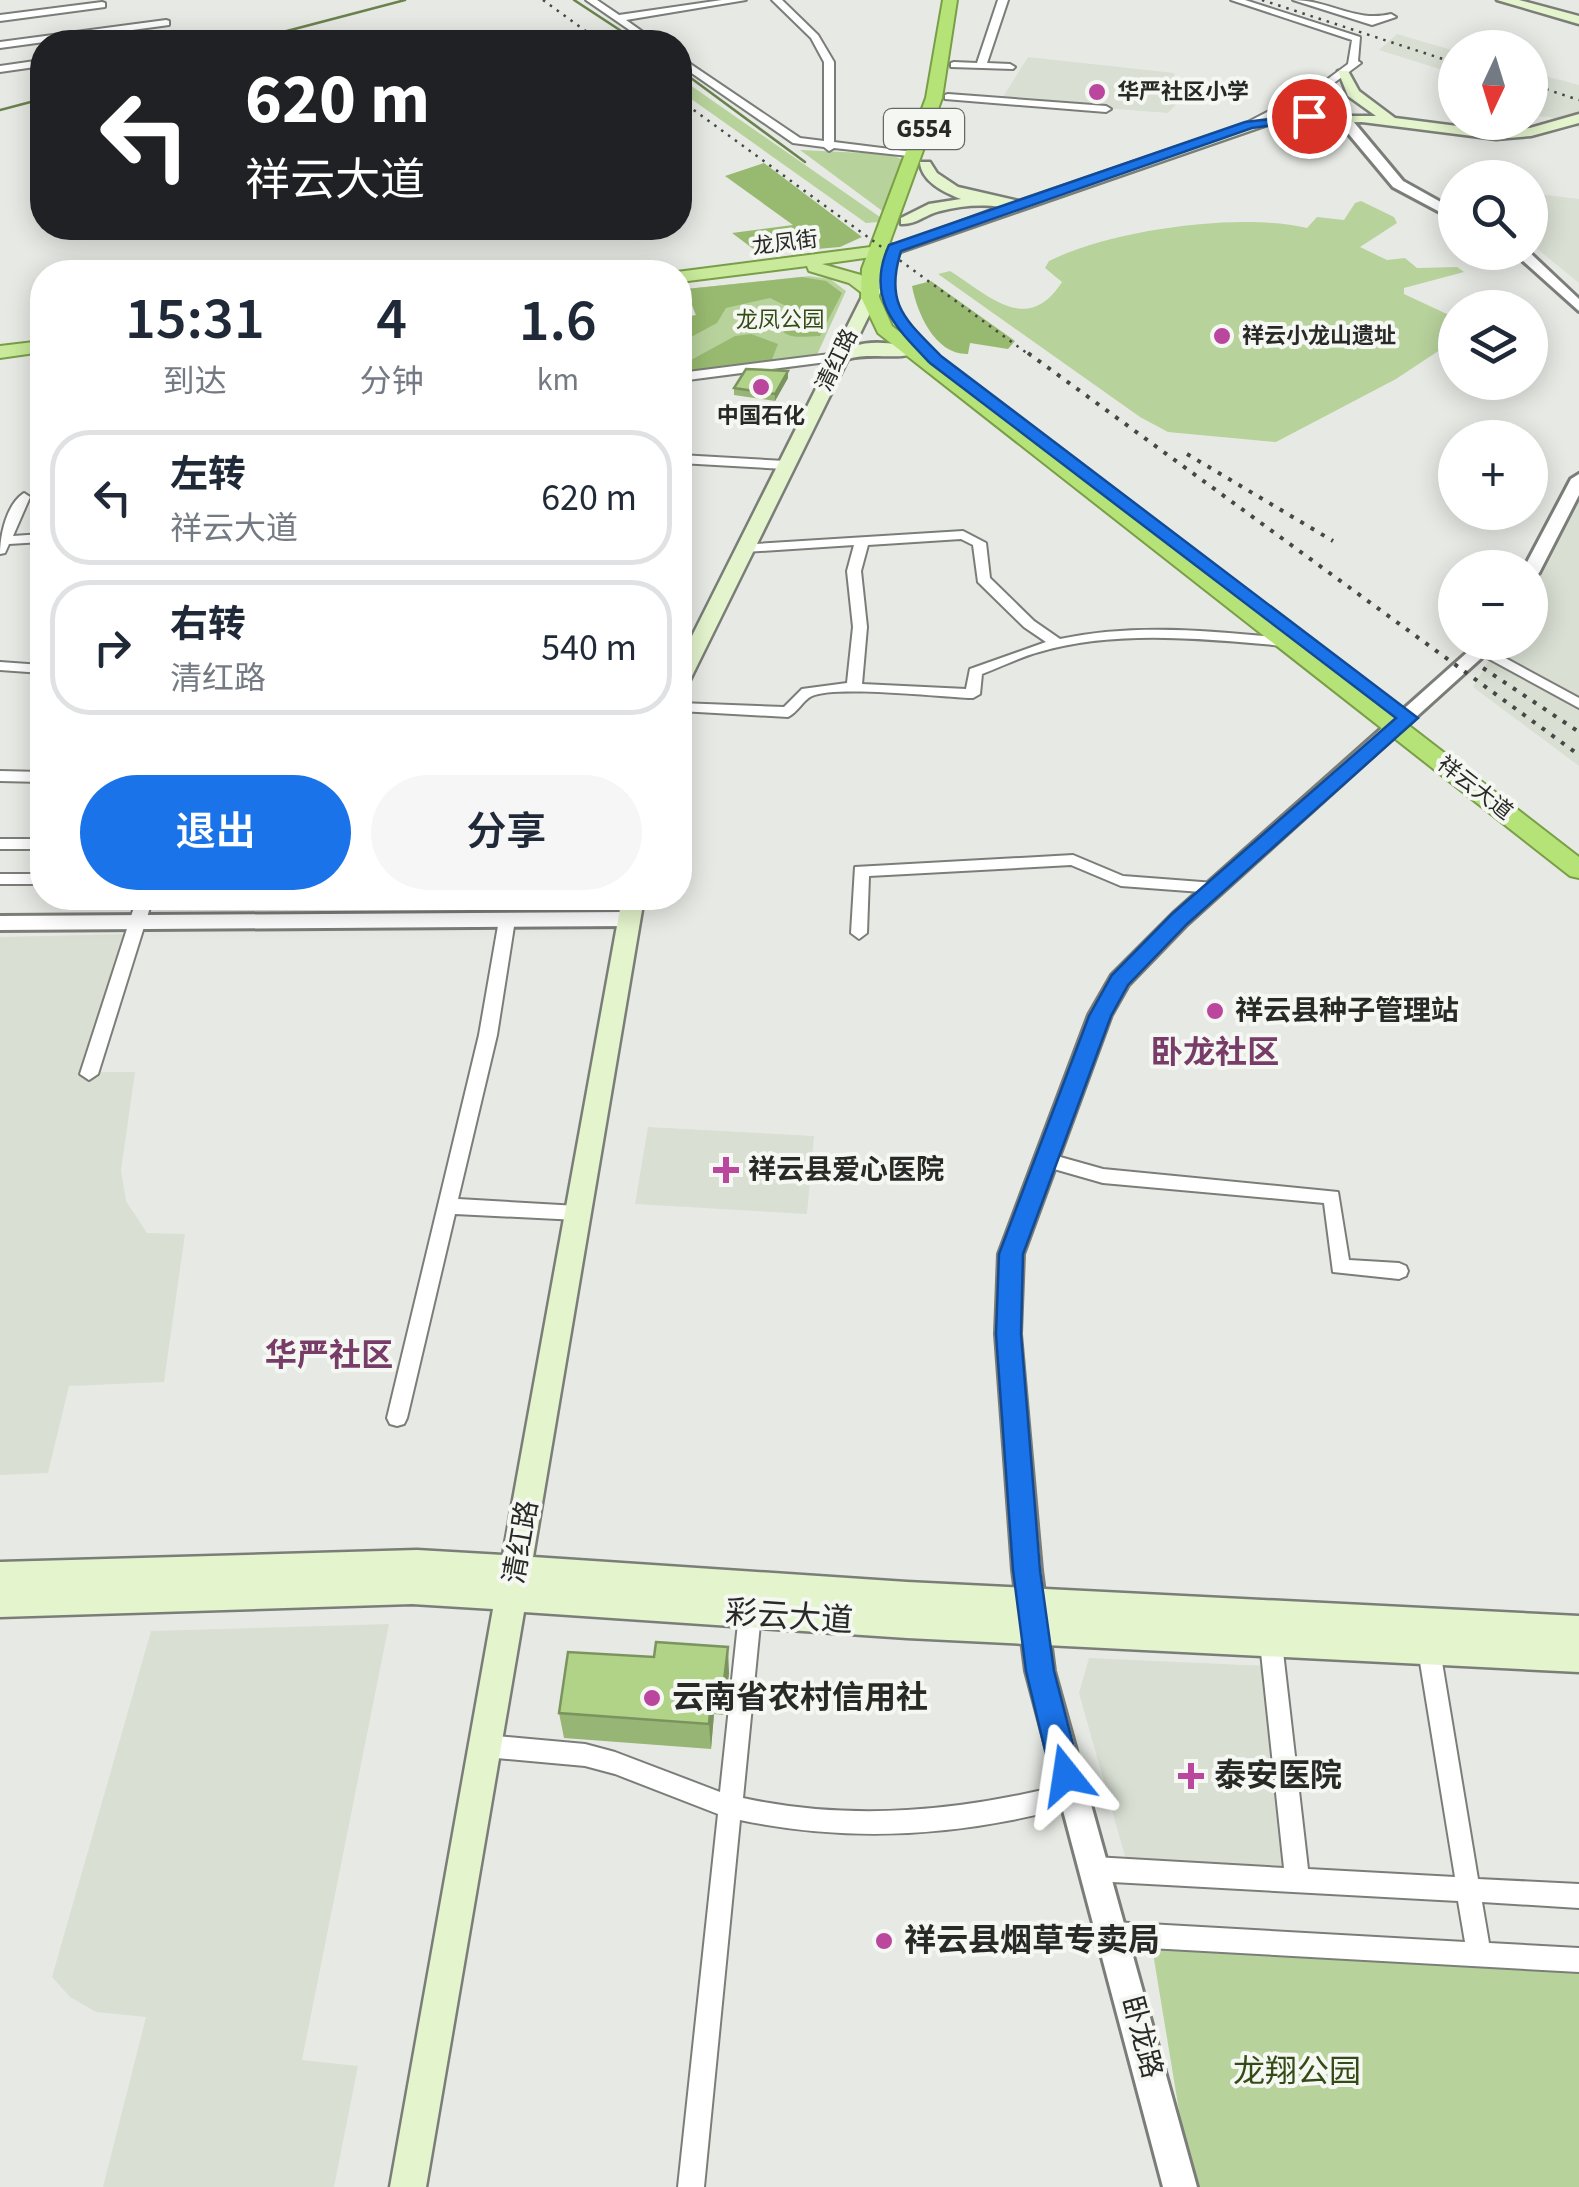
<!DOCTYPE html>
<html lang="zh">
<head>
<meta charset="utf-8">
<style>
  body { margin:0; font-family:"Source Sans 3","Noto Sans SC",sans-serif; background:#f6f6f7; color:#1f2937; height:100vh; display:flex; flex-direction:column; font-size:38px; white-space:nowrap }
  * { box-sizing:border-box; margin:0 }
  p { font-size:32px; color:#747a83 }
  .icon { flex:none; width:55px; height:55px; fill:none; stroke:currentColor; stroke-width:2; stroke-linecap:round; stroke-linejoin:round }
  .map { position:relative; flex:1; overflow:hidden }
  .details { position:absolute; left:30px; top:260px; width:662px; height:650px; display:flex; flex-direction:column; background:#fff; border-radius:40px; box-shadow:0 5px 25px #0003 }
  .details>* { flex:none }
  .guide { position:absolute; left:30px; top:30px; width:662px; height:210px; border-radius:40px; box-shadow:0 5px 25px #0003; background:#202124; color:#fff; overflow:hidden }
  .needle { width:65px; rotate:184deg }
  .buttons { position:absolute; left:1438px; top:30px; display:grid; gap:20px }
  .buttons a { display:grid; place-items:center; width:110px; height:110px; border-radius:50%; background:#fff; box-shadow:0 5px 25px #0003; font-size:50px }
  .pin { position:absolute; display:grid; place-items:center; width:85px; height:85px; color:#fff; margin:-42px; border:5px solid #fff; border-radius:50%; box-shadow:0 2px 10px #0007 }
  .me { position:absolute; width:110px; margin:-55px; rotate:345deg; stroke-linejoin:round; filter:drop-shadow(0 0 8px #0008) }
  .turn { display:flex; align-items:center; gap:35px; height:210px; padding:0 50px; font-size:45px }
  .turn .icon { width:130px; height:130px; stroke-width:2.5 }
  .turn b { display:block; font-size:70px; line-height:85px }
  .eta { display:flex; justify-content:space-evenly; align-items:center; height:170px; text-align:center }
  .eta b { font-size:60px; font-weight:600; line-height:70px }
  .button { display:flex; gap:20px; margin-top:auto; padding:20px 50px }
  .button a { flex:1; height:115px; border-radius:60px; background:#1a73e8; color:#fff; font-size:40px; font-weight:600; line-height:115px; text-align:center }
  .button a+a { background:#f6f6f7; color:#1f2937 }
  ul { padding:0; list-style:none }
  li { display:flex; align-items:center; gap:30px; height:135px; margin:0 20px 15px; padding:0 30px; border:5px solid #e0e1e3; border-radius:40px }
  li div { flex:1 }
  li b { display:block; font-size:38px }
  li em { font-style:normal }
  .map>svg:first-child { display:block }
  .built { fill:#d9dfd3 }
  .green { fill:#b8d29c }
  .forest { fill:#98ba70 }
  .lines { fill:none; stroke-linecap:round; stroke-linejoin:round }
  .stream { stroke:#6a824e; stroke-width:2.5 }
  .minor-casing { stroke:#7b7e78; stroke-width:4 }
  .tertiary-casing { stroke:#7b7e78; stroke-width:6 }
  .secondary-casing { stroke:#7b7e78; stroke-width:5 }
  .primary-casing { stroke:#799e47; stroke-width:4 }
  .trunk-casing { stroke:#799e47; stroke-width:4 }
  .minor { fill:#fff; fill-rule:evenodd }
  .tertiary { fill:#fff; fill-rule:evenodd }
  .secondary { fill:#e4f4cd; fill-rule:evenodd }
  .primary { fill:#c8ea9a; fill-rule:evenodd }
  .trunk { fill:#b6e378; fill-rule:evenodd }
  .rail-far1 { stroke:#464845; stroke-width:2.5; stroke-dasharray:2.5 6; stroke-linecap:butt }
  .rail { stroke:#464845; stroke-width:4; stroke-dasharray:4 8; stroke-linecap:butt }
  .wall { fill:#97b575 }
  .shaded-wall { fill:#7b945f }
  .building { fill:#b0d388; stroke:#7b945f; stroke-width:2.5 }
  .route { fill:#1a73e8; stroke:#114b97; stroke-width:2.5 }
  .poi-dot { fill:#bb469e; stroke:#f5f8f2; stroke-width:4 }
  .labels { text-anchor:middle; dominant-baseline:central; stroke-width:8; stroke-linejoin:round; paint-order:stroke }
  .far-poi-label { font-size:22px; font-weight:bold; fill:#292a28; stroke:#f5f8f2; text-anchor:start }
  .far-street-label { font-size:22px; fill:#292a28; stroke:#f5f8f2 }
  .far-park-label { font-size:22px; fill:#354b16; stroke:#f5f8f2 }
  .shield { fill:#f5f8f2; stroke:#666865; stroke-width:2.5 }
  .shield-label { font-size:25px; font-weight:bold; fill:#292a28 }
  .poi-label { font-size:28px; font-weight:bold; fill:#292a28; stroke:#f5f8f2; text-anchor:start }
  .street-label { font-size:28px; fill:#292a28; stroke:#f5f8f2 }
  .quarter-label { font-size:32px; font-weight:bold; fill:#773c67; stroke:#f5f8f2 }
  .near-street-label { font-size:32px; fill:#292a28; stroke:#f5f8f2 }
  .near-poi-label { font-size:32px; font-weight:bold; fill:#292a28; stroke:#f5f8f2; text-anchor:start }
  .near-park-label { font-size:32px; fill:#354b16; stroke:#f5f8f2 }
</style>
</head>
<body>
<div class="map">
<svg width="1579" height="2187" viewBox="0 0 1579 2187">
  <rect width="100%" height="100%" fill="#e7eae4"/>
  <path class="built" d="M 1397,34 L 1455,51 L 1455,79 L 1446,71 L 1379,50 Z
    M 1028,57 L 1174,73 L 1176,80 L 1195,84 L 1168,113 L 1001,100 Z
    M 1530,72 L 1579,85 L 1579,128 L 1550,117 L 1530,116 Z
    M 1530,193 L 1579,199 L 1579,283 L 1530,243 Z
    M 1579,501 L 1579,766 L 1473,687 L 1499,643 L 1530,642 L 1530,587 Z
    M 130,934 L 87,1072 L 135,1072 L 121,1170 L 126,1201 L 147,1233 L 185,1234 L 164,1382 L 69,1386 L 48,1473 L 0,1475 L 0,937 Z
    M 648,1127 L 814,1136 L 807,1214 L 635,1204 Z
    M 389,1624 L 302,2060 L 358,2066 L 334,2187 L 103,2187 L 146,2017 L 96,2012 L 70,1997 L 52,1977 L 151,1631 Z
    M 1089,1658 L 1267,1666 L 1289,1867 L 1126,1860 L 1079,1693 Z"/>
  <path class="green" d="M 680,78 L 880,217 L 879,222 L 866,223 L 680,91 Z
    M 800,150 L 888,154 L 902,159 L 885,213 Z
    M 1361,201 L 1394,217 L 1397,223 L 1360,247 L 1387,260 L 1405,258 L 1417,268 L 1457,267 L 1464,272 L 1404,288 L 1404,294 L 1449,315 L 1455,313 L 1455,329 L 1448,331 L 1455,340 L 1396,379 L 1276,442 L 1168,432 L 1140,417 L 938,274 L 950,271 C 990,296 1027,336 1062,282 L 1045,268 L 1049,261 C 1111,230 1239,212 1307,228 L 1317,217 L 1344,220 L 1355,203 Z
    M 809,276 L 830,279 L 846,291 L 816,357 L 680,372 L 680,318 L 696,316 L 686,289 Z
    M 1152,1947 L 1579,1972 L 1579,2187 L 1197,2187 L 1186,2153 Z"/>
  <path class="forest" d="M 764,163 L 862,237 L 840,247 L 760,254 L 732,233 L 793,225 L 725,176 Z
    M 802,277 L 826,281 L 842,293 L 820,336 C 804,336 789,341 778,327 L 790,317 L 792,309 L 770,298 L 726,308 L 717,323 L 680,343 L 680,318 L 696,315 L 686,289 Z
    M 931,281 L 1015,341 L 1008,349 L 970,343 L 968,354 C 935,355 917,313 912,286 Z
    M 751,334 L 778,344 L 771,362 L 680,372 L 680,366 L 735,336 Z"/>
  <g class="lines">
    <path class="stream" d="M 574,0 L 638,42
      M 245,42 L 405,0
      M 680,70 L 805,162
      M 0,110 L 42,99"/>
    <defs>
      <path id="minor" d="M 586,0 L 597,0 L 619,15 L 722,0 L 746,0 L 626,20 L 657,42 L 647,42 Z
        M 772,0 L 782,0 L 818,35 L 834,62 L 834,142 L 914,152 L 918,153 L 918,157 L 834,148 L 829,151 L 824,147 L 793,143 L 680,65 L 680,58 L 683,59 L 800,138 L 824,141 L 824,62 L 811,38 Z
        M 998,0 L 1008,0 L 987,63 L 1010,64 L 1015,67 L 1013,69 L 951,67 L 951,63 L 954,62 L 977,63 Z
        M 1231,0 L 1245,0 L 1360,37 L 1358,61 L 1361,63 L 1327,88 L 1254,127 L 1246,127 L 1246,123 L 1321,84 L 1348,64 L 1352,40 Z
        M 1293,0 C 1329,0 1356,23 1391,14 L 1396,17 L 1372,25 Z
        M 102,2 L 105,3 L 105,7 L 0,21 L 0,15 Z
        M 166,20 L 169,21 L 169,25 L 0,48 L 0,42 Z
        M 42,60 L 42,66 L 0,72 L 0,66 Z
        M 948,94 L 1106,106 L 1111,109 L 1106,112 L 945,99 L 945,95 Z
        M 838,353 L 844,357 L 842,360 L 680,381 L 680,373 Z
        M 680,455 L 785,461 L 791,465 L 785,469 L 680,463 Z
        M 24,493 L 30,497 L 13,536 L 42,534 L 42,542 L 9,544 L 5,553 L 0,554 C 0,534 7,504 24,493 Z
        M 963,531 L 986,543 L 990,578 L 1034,621 L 1060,639 C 1134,623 1211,631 1285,638 L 1292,642 L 1285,646 C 1205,639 1117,629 1039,652 C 1020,657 1001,667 982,674 L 980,694 L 973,698 C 943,697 834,685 812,696 C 803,700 798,712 788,717 L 680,711 L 680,703 L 784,707 L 802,689 L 847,683 L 853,627 L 847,571 L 854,545 L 745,552 L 740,551 L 740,545 ZM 961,539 L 973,545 L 978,582 L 1024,627 L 1046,642 L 970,669 L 966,689 L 862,684 L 867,627 L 861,571 L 868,545 Z
        M 1485,647 L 1579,698 L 1579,708 L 1480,654 L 1478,651 Z
        M 0,662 L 42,665 L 42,673 L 0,670 Z
        M 0,771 L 42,772 L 42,782 L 0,781 Z
        M 0,839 L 42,839 L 42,849 L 0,849 Z
        M 1073,855 L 1123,876 L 1215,883 L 1223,888 L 1215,893 L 1121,886 L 1071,865 L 869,876 L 867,933 L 859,939 L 851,933 L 855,867 Z
        M 0,874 L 42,874 L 42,884 L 0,884 Z
        M 137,898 L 153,898 L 98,1074 L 89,1080 L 80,1074 Z
        M 507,914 L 515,920 L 497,1035 L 458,1199 L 578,1206 L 585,1208 L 587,1213 L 585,1218 L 578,1220 L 455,1214 L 407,1418 L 404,1424 L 397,1426 L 390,1424 L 387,1418 L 479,1035 L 499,920 Z
        M 1046,1153 L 1103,1169 L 1338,1192 L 1349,1260 L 1399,1263 L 1406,1266 L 1408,1271 L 1406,1276 L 1399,1279 L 1333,1272 L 1324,1203 L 1103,1183 L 1040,1165 L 1037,1160 L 1040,1155 Z
        M 750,1604 L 758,1607 L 761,1614 L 743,1798 C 854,1822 962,1811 1072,1783 L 1080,1786 L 1083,1794 L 1080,1802 C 1059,1811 1035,1815 1012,1820 C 921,1838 831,1839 740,1820 L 704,2187 L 678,2187 L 718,1814 L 615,1774 L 585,1766 L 485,1757 L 477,1754 L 474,1746 L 477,1738 L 485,1735 L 585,1744 L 615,1752 L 720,1792 L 739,1614 L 742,1607 Z
        M 1271,1633 L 1279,1636 L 1282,1643 L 1308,1869 L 1455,1877 L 1418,1650 L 1421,1643 L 1429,1640 L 1437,1643 L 1440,1650 L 1478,1879 L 1579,1884 L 1579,1908 L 1482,1902 L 1489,1943 L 1579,1948 L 1579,1972 L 1113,1946 L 1105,1942 L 1101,1934 L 1105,1926 L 1113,1922 L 1465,1942 L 1458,1901 L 1094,1881 L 1086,1877 L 1082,1869 L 1086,1861 L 1094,1857 L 1284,1868 L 1260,1643 L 1263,1636 Z"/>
      <path id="tertiary" d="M 1337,114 L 1347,114 L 1403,181 L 1455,210 L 1455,220 L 1393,187 L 1337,120 Z
        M 1513,252 L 1529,252 L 1579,299 L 1579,311 Z
        M 1579,474 L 1579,495 L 1539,573 L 1530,578 L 1530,568 L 1524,568 L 1571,479 Z
        M 1479,642 L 1499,642 L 1187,924 L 1128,985 L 1111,1015 L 1023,1254 L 1020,1334 L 1041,1570 L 1054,1671 L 1197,2187 L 1163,2187 L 1026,1671 L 1013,1570 L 996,1334 L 999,1254 L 1089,1015 L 1112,975 L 1173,914 Z
        M 629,912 L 639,919 L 629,926 L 0,930 L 0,916 Z"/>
      <path id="secondary" d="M 1497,0 L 1519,0 L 1579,16 L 1579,24 Z
        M 1338,71 L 1348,71 L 1359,91 L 1395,118 L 1496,131 L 1530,128 L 1579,114 L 1579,123 L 1531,136 L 1496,139 L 1362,122 L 1270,124 L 900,252 L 854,346 C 872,340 901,342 915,352 C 903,361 870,352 848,359 L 690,680 L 680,686 L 680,660 L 886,249 L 1000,207 C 981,204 960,206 940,211 C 926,214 916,225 901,224 L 901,218 L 929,204 L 961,199 C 943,192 921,181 920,162 L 930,162 L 937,173 L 958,187 L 1019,201 L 1268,116 L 1376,116 L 1348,96 Z
        M 622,898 L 644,898 L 533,1557 L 907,1582 L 1579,1616 L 1579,1672 L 907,1638 L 524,1612 L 426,2187 L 390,2187 L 493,1609 L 412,1604 L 0,1617 L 0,1562 L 417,1550 L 503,1555 Z"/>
      <path id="primary" d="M 894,244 L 900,245 L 900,253 L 822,264 L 861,275 L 879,294 L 870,299 L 849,283 L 809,271 L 807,266 L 680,282 L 677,272 Z
        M 42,341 L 42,352 L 0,358 L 0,346 Z"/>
      <path id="trunk" d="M 943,0 L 957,0 L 942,98 L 880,269 L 879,297 L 892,326 L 1579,857 L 1579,878 L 1570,876 L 878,333 L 861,297 L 862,269 L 926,98 Z"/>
    </defs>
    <use href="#minor" class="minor-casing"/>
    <use href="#tertiary" class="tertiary-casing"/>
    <use href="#secondary" class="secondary-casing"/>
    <use href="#primary" class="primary-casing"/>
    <use href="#trunk" class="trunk-casing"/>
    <use href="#minor" class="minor"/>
    <use href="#tertiary" class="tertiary"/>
    <use href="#secondary" class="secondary"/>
    <use href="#primary" class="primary"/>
    <use href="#trunk" class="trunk"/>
    <path class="rail-far1" d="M 543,0 L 601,42
      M 1262,0 L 1455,63
      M 1530,84 L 1579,100
      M 680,100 L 1031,356"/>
    <path class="rail" d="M 1028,353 L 1579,755
      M 1187,454 L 1333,541
      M 1483,668 L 1579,732"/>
  </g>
  <path class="wall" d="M 788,378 L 775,401 L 734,395 L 734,388 Z
    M 729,1673 L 724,1715 L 714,1714 L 711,1749 L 564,1738 L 559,1713 Z"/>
  <path class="shaded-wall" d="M 788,371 L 788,378 L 775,401 L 775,394 Z
    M 728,1647 L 729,1673 L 724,1715 L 723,1689 Z
    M 712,1689 L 714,1714 L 711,1749 L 709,1724 Z"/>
  <path class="building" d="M 746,369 L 788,371 L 775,394 L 734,388 Z
    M 656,1642 L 728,1647 L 723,1689 L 712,1689 L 709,1724 L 559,1713 L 568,1652 L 654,1657 Z"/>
  <path class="route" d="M 1314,114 L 1309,120 L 1252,128 L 901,251 C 884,305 906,320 941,356 L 1418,718 L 1187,924 L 1128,985 L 1111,1016 L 1023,1254 L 1021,1334 L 1040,1570 L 1054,1671 L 1081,1775 L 1076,1785 L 1066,1789 L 1056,1785 L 1051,1775 L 1026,1671 L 1013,1570 L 996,1334 L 999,1254 L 1089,1016 L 1112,975 L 1172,914 L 1396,718 L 930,363 C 895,327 865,298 889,245 L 1245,122 Z"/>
  <g class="poi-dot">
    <circle cx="1097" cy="92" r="10"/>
    <circle cx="1222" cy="336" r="10"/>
    <circle cx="761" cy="387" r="10"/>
    <circle cx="1215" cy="1011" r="10"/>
    <path d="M721 1155h10v10h10v10h-10v10h-10v-10h-10v-10h10z"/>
    <circle cx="652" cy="1698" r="10"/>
    <path d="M1186 1761h10v10h10v10h-10v10h-10v-10h-10v-10h10z"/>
    <circle cx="884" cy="1941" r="10"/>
  </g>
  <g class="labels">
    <g class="far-poi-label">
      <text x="1117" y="92">华严社区小学</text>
      <text x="1242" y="336">祥云小龙山遗址</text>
      <text x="761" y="416" text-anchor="middle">中国石化</text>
    </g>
    <g class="far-street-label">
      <text transform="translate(785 243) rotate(-7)">龙凤街</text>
      <text transform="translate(837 360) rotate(-64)">清红路</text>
      <text transform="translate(1475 788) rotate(38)">祥云大道</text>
    </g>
    <g class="far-park-label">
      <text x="780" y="320">龙凤公园</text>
    </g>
    <rect class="shield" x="884" y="109" width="80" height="40" rx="8"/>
    <g class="shield-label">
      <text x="924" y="129">G554</text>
    </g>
    <g class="poi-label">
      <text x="1235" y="1011">祥云县种子管理站</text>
      <text x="748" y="1170">祥云县爱心医院</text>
    </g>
    <g class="street-label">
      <text transform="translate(521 1542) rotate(-80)">清红路</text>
      <text transform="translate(1142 2037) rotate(75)">卧龙路</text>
    </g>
    <g class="quarter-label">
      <text x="1215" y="1053">卧龙社区</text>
      <text x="329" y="1356">华严社区</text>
    </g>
    <g class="near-street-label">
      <text transform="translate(789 1617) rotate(4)">彩云大道</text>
    </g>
    <g class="near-poi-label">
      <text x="672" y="1698">云南省农村信用社</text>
      <text x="1214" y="1776">泰安医院</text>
      <text x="904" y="1941">祥云县烟草专卖局</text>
    </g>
    <g class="near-park-label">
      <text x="1297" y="2072">龙翔公园</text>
    </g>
  </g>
</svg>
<div class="buttons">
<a><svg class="needle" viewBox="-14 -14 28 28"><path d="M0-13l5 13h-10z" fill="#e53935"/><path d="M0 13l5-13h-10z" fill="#747a83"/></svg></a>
<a><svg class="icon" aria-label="search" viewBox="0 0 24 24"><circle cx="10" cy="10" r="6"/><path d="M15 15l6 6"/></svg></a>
<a><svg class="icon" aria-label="layers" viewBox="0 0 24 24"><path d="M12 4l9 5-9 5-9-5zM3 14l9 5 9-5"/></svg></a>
<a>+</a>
<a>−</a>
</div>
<div class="pin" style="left:1309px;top:116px;background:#d93025"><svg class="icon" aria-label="arrive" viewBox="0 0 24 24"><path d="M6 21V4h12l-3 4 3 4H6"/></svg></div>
<svg class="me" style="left:1066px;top:1775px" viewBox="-20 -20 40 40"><path d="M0-17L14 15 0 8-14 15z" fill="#1a73e8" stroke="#fff" stroke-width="4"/></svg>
<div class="guide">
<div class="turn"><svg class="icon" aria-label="left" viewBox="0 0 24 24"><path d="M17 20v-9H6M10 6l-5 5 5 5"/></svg><div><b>620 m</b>祥云大道</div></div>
</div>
<section class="details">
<div class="eta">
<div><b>15:31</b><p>到达</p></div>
<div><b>4</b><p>分钟</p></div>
<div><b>1.6</b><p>km</p></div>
</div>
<ul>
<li><svg class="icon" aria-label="left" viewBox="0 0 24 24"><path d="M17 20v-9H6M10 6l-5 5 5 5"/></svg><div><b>左转</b><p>祥云大道</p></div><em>620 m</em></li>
<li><svg class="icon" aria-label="right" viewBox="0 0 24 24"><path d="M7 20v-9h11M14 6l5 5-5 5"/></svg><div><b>右转</b><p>清红路</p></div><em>540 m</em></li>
</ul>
<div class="button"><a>退出</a><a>分享</a></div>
</section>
</div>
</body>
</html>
